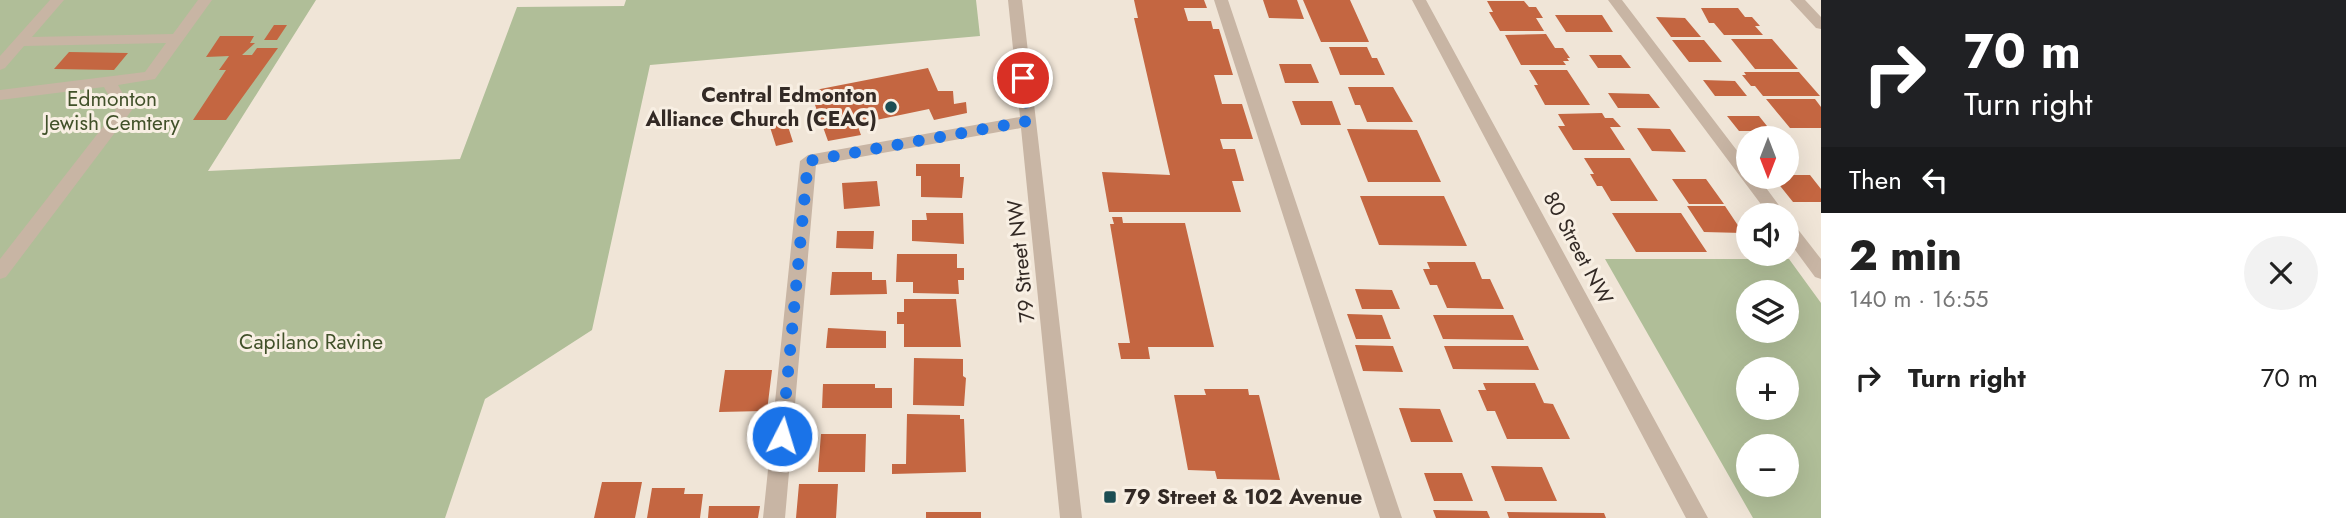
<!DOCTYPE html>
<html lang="en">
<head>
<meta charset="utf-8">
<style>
  body { margin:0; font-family:Jost,sans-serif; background:#f2f2f2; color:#222; height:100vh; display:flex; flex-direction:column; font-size:26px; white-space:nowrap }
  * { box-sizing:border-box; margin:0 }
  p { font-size:23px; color:#767676 }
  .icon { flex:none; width:38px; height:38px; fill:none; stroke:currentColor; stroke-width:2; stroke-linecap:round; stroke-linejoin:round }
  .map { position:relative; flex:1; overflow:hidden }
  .drawer { display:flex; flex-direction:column; background:#fff; width:525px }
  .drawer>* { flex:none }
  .hud { background:#202124; color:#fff; overflow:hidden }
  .needle { width:46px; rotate:180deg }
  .buttons { position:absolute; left:1736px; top:126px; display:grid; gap:14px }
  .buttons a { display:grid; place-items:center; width:63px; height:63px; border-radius:50%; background:#fff; box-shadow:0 7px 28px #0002; font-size:35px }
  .pin { position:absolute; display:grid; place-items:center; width:60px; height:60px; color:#fff; margin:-30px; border:4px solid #fff; border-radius:50%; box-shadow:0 2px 7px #0007 }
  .me { position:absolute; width:77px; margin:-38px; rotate:5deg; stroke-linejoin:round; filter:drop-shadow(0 0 5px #0008) }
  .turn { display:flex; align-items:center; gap:24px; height:147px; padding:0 28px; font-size:32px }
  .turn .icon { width:91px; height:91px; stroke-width:2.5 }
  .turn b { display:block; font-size:49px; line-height:60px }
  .then { display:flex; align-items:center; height:66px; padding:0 28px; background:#0003; gap:14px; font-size:26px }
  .round { display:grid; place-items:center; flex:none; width:74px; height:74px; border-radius:37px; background:#f2f2f2 }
  .overview { display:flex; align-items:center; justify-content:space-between; height:119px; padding:0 28px }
  h1 { font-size:42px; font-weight:800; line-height:52px }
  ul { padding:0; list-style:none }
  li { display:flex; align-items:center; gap:21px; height:91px; padding:0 28px }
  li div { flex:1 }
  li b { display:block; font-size:26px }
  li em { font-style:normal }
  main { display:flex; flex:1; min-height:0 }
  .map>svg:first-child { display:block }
  .green { fill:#b0be98; fill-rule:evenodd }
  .building { fill:#c46641 }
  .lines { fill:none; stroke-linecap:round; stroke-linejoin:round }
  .minor { fill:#c8b5a4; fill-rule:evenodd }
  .route { stroke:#1a73e8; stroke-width:12; stroke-dasharray:0 21.6 }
  .poi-dot { fill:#1c4d53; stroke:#f8efe3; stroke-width:2.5 }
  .labels { text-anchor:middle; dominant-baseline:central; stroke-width:6; stroke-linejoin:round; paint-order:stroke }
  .poi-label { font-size:21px; font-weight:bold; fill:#332a25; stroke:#f8efe3; text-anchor:end }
  .park-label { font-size:21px; fill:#41512a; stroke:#f8efe3 }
  .street-label { font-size:21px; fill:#332a25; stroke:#f8efe3 }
</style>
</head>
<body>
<main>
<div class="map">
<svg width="1821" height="518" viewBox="0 0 1821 518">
  <rect width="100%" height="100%" fill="#f0e5d7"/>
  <path class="green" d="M 0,0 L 316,0 L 208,171 L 460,159 L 517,7 L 624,6 L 626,0 L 976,0 L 980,36 L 650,65 L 592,330 L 485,399 L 445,518 L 0,518 Z
    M 1605,259 L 1789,259 L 1821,303 L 1821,518 L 1753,518 ZM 1787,292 L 1787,331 L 1748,331 L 1748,292 ZM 1748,369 L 1787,369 L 1787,408 L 1748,408 ZM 1748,446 L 1787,446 L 1787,485 L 1748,485 Z"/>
  <path class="building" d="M 1134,0 L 1204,0 L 1207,8 L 1184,8 L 1188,21 L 1211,21 L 1213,29 L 1219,29 L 1233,75 L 1214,75 L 1222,104 L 1242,104 L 1253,139 L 1220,139 L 1223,149 L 1235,149 L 1244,181 L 1232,181 L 1241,212 L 1109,212 L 1102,172 L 1170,175 L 1134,18 L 1138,18 Z
    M 1263,0 L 1297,0 L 1304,19 L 1269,18 Z
    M 1303,0 L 1350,0 L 1369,42 L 1321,42 Z
    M 1487,1 L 1524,1 L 1529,7 L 1536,7 L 1543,18 L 1536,18 L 1544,31 L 1500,31 L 1489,12 L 1493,12 Z
    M 1701,8 L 1738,8 L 1745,17 L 1752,17 L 1760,26 L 1755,26 L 1763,35 L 1724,35 L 1714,23 L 1709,23 Z
    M 1555,15 L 1602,15 L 1613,32 L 1566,32 Z
    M 1656,17 L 1685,18 L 1701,37 L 1671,37 Z
    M 274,25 L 287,25 L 277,40 L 264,40 Z
    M 1546,34 L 1555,48 L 1563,48 L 1570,58 L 1567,58 L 1569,61 L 1563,61 L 1566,65 L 1521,65 L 1505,35 Z
    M 220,36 L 254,36 L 250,43 L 255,43 L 242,55 L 252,55 L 257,48 L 278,48 L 226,120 L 193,120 L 226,70 L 219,70 L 229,56 L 206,57 Z
    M 1731,39 L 1772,39 L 1798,69 L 1755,69 Z
    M 1672,40 L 1704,40 L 1722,62 L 1689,62 Z
    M 1329,47 L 1367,47 L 1372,58 L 1377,58 L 1385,75 L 1340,75 Z
    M 69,52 L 128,53 L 114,70 L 54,69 Z
    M 1589,55 L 1621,55 L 1631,68 L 1598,68 Z
    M 1279,64 L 1311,64 L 1319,83 L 1285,83 Z
    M 928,68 L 938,91 L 953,91 L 954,104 L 966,102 L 967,113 L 934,120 L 929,109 L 857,124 L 861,135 L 828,141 L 810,91 Z
    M 1529,70 L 1567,70 L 1590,105 L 1545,105 L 1534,85 L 1538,85 Z
    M 1744,72 L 1799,72 L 1820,96 L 1763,96 L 1755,86 L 1751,86 L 1742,75 L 1746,75 Z
    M 1703,80 L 1735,81 L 1747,96 L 1715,96 Z
    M 1348,87 L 1393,87 L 1413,122 L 1367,122 L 1360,105 L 1355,105 Z
    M 1608,93 L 1649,94 L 1660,108 L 1618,108 Z
    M 1766,99 L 1815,99 L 1821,107 L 1821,128 L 1790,128 Z
    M 1292,101 L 1332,101 L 1341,125 L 1301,125 Z
    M 1602,113 L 1605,118 L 1613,118 L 1621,127 L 1610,127 L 1625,150 L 1573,150 L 1558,126 L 1565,126 L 1558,114 Z
    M 1727,116 L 1759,116 L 1771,131 L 1739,131 Z
    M 786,120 L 793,142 L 776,146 L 769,124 Z
    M 1637,128 L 1670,129 L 1686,152 L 1652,151 Z
    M 1347,129 L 1417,130 L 1441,182 L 1368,182 Z
    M 1754,133 L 1780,133 L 1784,138 L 1759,138 Z
    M 1584,158 L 1630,158 L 1658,201 L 1611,201 L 1602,186 L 1597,186 L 1590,174 L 1594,174 Z
    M 916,164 L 960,164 L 960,177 L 964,177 L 962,198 L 921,197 L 921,176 L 916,176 Z
    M 1787,175 L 1810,175 L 1821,189 L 1821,202 L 1793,202 L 1773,177 Z
    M 1672,179 L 1706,179 L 1724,204 L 1689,204 Z
    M 877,181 L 880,206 L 844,209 L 842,183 Z
    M 1360,196 L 1444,196 L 1467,246 L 1379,245 Z
    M 1687,206 L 1725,206 L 1743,233 L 1704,232 Z
    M 926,213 L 963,213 L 964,244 L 912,241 L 912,220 L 927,220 Z
    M 1612,213 L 1681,213 L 1707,252 L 1636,252 Z
    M 1112,217 L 1122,217 L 1123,223 L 1185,223 L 1214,347 L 1148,347 L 1150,359 L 1121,359 L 1118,343 L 1130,343 L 1110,224 L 1114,224 Z
    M 837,231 L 874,231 L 873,249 L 836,248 Z
    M 897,254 L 957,254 L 957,268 L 964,268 L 964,280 L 958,280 L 959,294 L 913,293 L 913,282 L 896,282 Z
    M 1427,262 L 1475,262 L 1482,279 L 1490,279 L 1504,309 L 1447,308 L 1437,285 L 1430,285 L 1423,269 L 1430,269 Z
    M 832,272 L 872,272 L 872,280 L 886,280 L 887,294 L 830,295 Z
    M 1355,289 L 1392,290 L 1400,309 L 1362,309 Z
    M 904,299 L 956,299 L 961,347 L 904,347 L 904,324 L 897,324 L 897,312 L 904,312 Z
    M 1347,314 L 1382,315 L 1391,339 L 1356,339 Z
    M 1433,315 L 1513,315 L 1524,340 L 1443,339 Z
    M 828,328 L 886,331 L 886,348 L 826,348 Z
    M 1355,345 L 1393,346 L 1403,372 L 1363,371 Z
    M 1444,346 L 1528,346 L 1539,370 L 1453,369 Z
    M 914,358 L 963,359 L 963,376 L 966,378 L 964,406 L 913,405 Z
    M 725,370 L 772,370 L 767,411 L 719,412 Z
    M 1483,383 L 1535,383 L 1544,403 L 1553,404 L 1570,439 L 1507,439 L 1495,411 L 1487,411 L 1478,390 L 1486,390 Z
    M 823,384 L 875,384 L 875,388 L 892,388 L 892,408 L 822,408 Z
    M 1204,389 L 1248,389 L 1249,395 L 1259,395 L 1280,480 L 1217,479 L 1215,471 L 1188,470 L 1174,395 L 1206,395 Z
    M 1399,408 L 1440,409 L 1453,442 L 1411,442 Z
    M 907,414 L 960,415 L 960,419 L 964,419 L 966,472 L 892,474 L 892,464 L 906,464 Z
    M 821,434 L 866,434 L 865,472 L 818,472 Z
    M 1491,466 L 1542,467 L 1557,501 L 1505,501 Z
    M 1424,473 L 1462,473 L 1473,501 L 1434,501 Z
    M 602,482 L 642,482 L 635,518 L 594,518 Z
    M 799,484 L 838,484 L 836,518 L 796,518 Z
    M 652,488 L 685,488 L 684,494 L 703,494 L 700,518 L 647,518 Z
    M 709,506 L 760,506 L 758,518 L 708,518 Z
    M 1433,510 L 1487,511 L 1490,518 L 1436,518 Z
    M 926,512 L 981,512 L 981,518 L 926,518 Z
    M 1507,512 L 1604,513 L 1606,518 L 1509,518 Z"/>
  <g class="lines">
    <path class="minor" d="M 50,0 L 64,0 L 32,37 L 173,34 L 198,0 L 212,0 L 155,79 L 118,85 L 132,110 L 6,277 L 0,279 L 0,259 L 116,110 L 104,87 L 0,100 L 0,90 L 145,72 L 166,43 L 24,46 L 5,68 L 0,70 L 0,56 Z
      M 1008,0 L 1022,0 L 1082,518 L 1060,518 L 1021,128 L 816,165 L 785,518 L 763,518 L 800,161 L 808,155 L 1020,117 Z
      M 1214,0 L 1228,0 L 1402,518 L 1380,518 Z
      M 1412,0 L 1426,0 L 1708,518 L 1686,518 Z
      M 1608,0 L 1622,0 L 1748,165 L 1748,177 L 1758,177 L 1786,215 L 1769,215 Z
      M 1790,0 L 1805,0 L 1821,17 L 1821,29 L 1816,28 Z
      M 1787,221 L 1793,223 L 1821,259 L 1821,279 L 1815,277 L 1787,239 Z"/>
  </g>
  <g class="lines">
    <path class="route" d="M 782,436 L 808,161 L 1028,121 L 1023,78"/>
  </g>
  <g class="poi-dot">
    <circle cx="891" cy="107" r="7"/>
    <rect x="1103" y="490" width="14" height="14" rx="3.5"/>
  </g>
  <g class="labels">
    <g class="poi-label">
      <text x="877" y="95">Central Edmonton<tspan x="877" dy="24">Alliance Church (CEAC)</tspan></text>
      <text x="1124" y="497" text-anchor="start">79 Street &amp; 102 Avenue</text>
    </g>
    <g class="park-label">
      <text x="112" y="99">Edmonton<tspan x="112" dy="24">Jewish Cemtery</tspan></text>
      <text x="311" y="342">Capilano Ravine</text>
    </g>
    <g class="street-label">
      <text transform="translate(1578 248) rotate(62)">80 Street NW</text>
      <text transform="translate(1021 261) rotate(-96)">79 Street NW</text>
    </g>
  </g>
</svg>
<div class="buttons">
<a><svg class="needle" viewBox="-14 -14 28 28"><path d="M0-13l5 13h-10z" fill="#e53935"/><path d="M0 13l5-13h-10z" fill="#767676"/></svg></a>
<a><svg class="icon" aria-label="sound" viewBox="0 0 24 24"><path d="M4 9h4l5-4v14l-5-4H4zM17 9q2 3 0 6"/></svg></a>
<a><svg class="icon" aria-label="layers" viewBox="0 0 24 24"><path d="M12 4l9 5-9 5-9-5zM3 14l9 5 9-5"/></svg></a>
<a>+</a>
<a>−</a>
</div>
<div class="pin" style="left:1023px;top:78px;background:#d93025"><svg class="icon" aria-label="arrive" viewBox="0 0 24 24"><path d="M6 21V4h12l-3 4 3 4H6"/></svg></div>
<svg class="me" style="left:782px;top:436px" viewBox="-20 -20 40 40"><circle r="17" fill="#1a73e8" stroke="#fff" stroke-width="3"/><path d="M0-11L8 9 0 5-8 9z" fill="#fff"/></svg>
</div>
<section class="drawer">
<div class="hud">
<div class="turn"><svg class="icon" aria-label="right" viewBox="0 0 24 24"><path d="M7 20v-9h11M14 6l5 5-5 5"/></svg><div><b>70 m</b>Turn right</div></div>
<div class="then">Then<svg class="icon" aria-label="left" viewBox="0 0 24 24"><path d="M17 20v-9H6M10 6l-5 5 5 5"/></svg></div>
</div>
<div class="overview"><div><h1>2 min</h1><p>140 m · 16:55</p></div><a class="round"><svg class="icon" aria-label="close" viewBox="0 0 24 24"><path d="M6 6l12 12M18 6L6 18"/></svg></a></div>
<ul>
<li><svg class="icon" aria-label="right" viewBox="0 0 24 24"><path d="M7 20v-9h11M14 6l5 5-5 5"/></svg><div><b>Turn right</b></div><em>70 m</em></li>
</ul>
</section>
</main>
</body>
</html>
